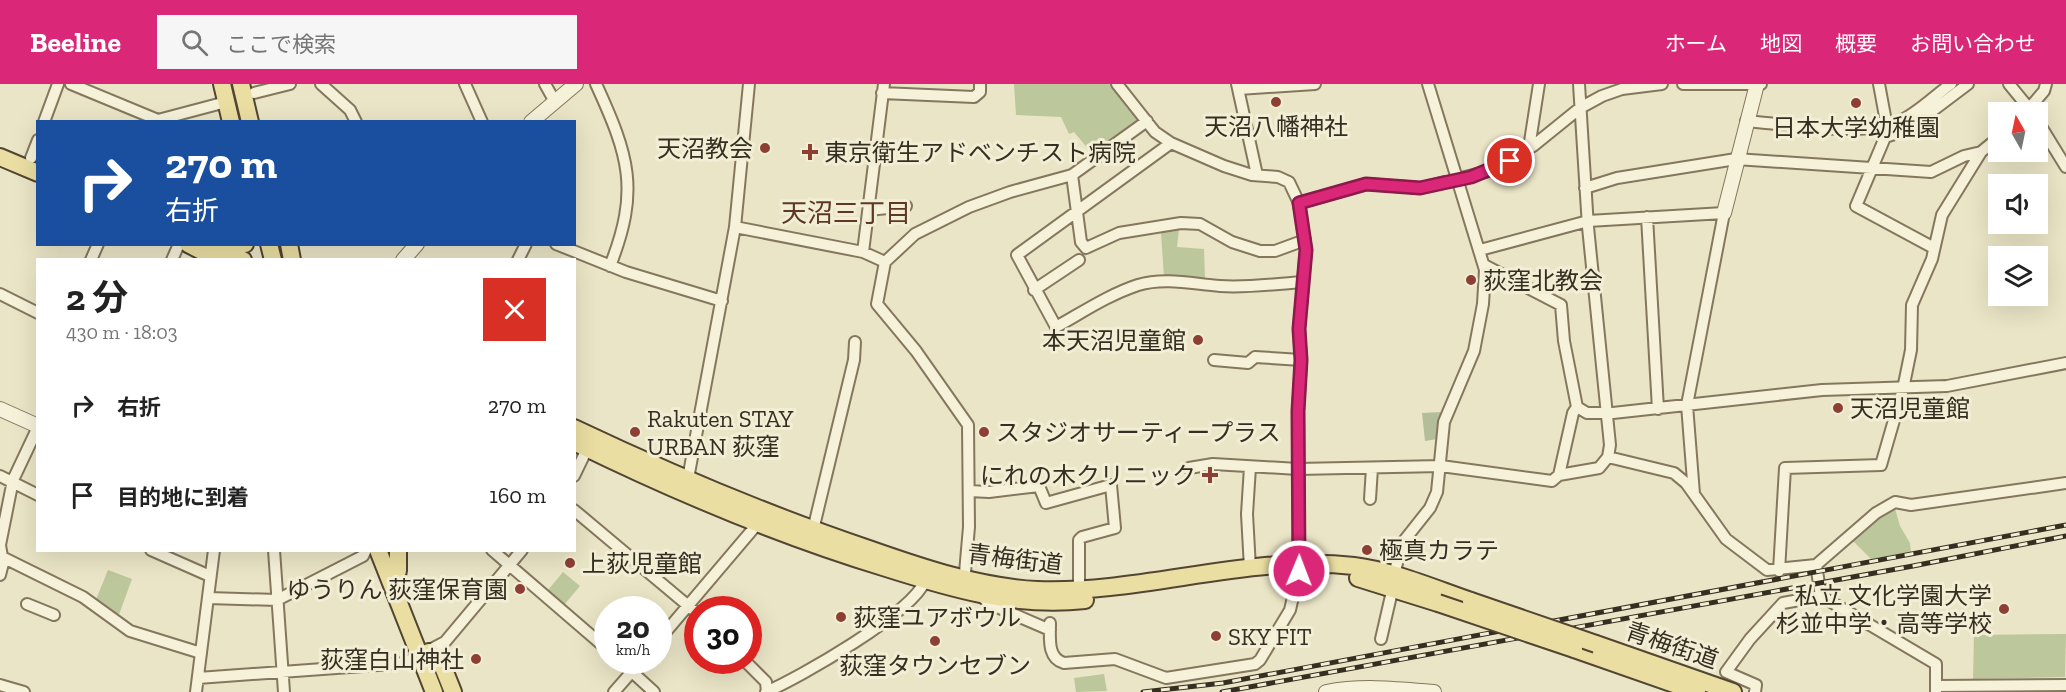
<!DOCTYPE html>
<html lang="ja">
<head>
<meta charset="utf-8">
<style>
  body { margin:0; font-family:"Zilla Slab","Noto Sans JP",serif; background:#f6f6f6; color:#222; height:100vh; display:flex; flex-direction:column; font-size:22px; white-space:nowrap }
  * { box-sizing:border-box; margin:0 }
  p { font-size:20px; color:#767676 }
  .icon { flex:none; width:33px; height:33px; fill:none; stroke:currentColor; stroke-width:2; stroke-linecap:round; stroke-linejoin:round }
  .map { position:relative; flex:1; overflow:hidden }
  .side { position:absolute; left:36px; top:174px; width:540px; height:294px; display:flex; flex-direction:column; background:#fff; border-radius:0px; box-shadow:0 6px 24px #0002 }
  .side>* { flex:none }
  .top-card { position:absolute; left:36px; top:36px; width:540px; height:126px; border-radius:0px; box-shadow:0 6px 24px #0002; background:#1a4fa0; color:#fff; overflow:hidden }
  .needle { width:39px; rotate:351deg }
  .tools { position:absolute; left:1988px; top:18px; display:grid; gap:12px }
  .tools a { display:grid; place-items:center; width:60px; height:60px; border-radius:0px; background:#fff; box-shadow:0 6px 24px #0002; font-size:30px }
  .speed { position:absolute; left:594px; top:512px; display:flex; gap:12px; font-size:30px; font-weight:700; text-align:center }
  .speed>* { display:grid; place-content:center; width:78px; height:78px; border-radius:50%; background:#fff; box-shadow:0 6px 24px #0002; line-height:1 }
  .speed small { font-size:15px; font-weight:400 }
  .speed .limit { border:9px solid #d22; background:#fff; color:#111 }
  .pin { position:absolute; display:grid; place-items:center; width:51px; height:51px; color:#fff; margin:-26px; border:3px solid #fff; border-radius:50%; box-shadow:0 2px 6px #0007 }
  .me { position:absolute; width:66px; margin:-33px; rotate:1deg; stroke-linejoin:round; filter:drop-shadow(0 0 4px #0008) }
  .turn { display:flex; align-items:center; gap:21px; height:126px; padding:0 30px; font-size:27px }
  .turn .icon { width:78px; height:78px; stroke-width:2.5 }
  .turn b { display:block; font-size:42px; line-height:51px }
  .round { display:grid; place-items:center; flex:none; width:63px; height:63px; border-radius:0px; background:#f6f6f6 }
  .headline { display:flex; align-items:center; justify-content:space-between; height:102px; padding:0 30px }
  h1 { font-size:36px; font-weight:700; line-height:45px }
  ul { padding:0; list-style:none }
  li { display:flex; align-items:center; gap:18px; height:90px; padding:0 30px }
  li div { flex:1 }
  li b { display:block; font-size:22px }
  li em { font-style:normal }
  header { display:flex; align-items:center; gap:36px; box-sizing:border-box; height:84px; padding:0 30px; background:#db2777; color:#fff }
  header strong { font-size:28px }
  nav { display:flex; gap:33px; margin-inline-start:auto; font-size:21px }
  .search { width:420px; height:54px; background:#f6f6f6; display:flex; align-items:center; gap:15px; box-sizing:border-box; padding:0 21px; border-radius:0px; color:#767676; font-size:22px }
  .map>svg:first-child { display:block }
  .green { fill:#bcc79b }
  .cemetery { fill:#b4bd9a }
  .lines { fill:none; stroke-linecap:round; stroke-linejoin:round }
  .minor-casing { stroke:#84775e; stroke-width:14 }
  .tertiary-casing { stroke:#84775e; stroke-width:16 }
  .primary-casing { stroke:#524531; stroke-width:20 }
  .minor { stroke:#f6f1d9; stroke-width:10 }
  .tertiary { stroke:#f6f1d9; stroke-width:14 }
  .primary { stroke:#eadea2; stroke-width:16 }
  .rail-casing { stroke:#362e20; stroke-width:5 }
  .rail { stroke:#f2eed5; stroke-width:3; stroke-dasharray:9; stroke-linecap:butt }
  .primary-bridge-casing { stroke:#524531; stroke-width:20; stroke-linecap:butt }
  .primary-bridge { stroke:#eadea2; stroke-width:16 }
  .route-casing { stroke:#8e194d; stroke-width:15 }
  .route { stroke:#db2777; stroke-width:10 }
  .poi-dot { fill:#8d3f33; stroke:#f2eed5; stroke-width:2 }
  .labels { text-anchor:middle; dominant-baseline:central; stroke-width:6; stroke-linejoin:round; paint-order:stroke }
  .poi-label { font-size:24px; fill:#362e20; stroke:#f2eed5; text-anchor:start }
  .street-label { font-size:24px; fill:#362e20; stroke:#f2eed5 }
  .neighbourhood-label { font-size:26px; fill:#5e3823; stroke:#f2eed5 }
</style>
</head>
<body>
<header>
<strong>Beeline</strong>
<div class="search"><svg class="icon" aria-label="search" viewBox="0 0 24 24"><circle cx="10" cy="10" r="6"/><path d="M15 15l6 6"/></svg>ここで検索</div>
<nav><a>ホーム</a><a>地図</a><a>概要</a><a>お問い合わせ</a></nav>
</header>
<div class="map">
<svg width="2066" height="608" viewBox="0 0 2066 608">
  <rect width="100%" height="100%" fill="#eae5c6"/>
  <path class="green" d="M 1014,0 L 1112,0 L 1141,36 L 1094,72 L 1074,48 L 1069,50 L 1061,33 L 1016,31 Z
    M 1179,145 L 1177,163 L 1204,165 L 1205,195 L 1164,193 L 1161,149 Z
    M 1894,421 L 1900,442 L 1910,459 L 1911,468 L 1871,475 L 1851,455 Z
    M 108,486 L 132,495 L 117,536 L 95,518 Z
    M 563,488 L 580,502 L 564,521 L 548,506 Z
    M 2066,550 L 2065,593 L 1973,595 L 1974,551 Z
    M 1104,590 L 1107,607 L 1076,608 L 1074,594 Z"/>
  <path class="cemetery" d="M 1441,328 L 1437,355 L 1425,357 L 1422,329 Z"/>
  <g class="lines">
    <defs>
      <path id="minor" d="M 71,0 L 158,36 L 226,18
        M 321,0 L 350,26 L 356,38
        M 465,0 L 482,38
        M 545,0 L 554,16
        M 596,0 C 629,72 640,106 610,182
        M 1237,0 L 1257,91
        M 1683,0 L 1761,0
        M 1879,0 L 1887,43 L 1886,51 L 1856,122 L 1934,164
        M 2009,0 L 2032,28
        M 1239,5 L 1315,0
        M 254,9 L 290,0
        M 882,9 L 974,13 L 980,8 L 980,0
        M 2026,28 L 2044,7 L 2046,0
        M 2037,36 L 2066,83
        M 1746,37 C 1784,40 1865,53 1898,38 C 1917,30 1934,12 1951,0
        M 44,38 L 58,0
        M 1885,53 L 1907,46 L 1968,0
        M 1171,59 L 1017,171 L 1056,243 C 1083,228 1108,211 1138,201 C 1165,193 1193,200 1220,202 C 1247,204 1275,200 1302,198
        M 1529,64 L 1539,0
        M 31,74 L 38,56
        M 1072,91 L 1081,158 L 1086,164 L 1119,149 L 1181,139 L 1200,140 L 1232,158 L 1260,167 L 1275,167 L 1305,156
        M 1585,104 L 1617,94 L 1736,75 L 1931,88 L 1964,72 L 1981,68 L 1998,54
        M 1299,119 L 1366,100 L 1421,104 L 1493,86 L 1533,62 L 1580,24 L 1602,12 L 1622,5 L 1662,0
        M 869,126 L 906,122
        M 1647,133 L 1658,325
        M 735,143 L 863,168 L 885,178
        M 556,160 L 626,188 L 722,217
        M 1480,166 L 1588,137 L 1724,129 L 1687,321 L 1694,410
        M 863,168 L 884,0
        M 91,176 L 98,160
        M 172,176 L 179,160
        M 518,176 L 526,160
        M 885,178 L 877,220 L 916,267 L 968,341 L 969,443 L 964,500
        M 885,178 L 915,150 L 969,123 L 1010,108 L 1072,91 L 1147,37
        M 1034,206 L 1079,176
        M 0,210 L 38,229
        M 1214,276 L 1248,279 L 1255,273 L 1301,276
        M 1577,323 L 1587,329 L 1613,329 L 1822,306 L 1947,302 L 2066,279
        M 1608,373 L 1674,389 L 1686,399 L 1726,455 L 1767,486 L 1816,481 L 1876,429 L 1895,418 L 1911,421 L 2066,399
        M 1250,383 L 1247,430 L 1250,484
        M 1189,384 L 1213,380 L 1298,385 L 1441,382 L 1552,397 L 1559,391 L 1573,329 L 1577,323 L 1564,257 L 1561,221 L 1484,181
        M 1559,391 L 1599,384 L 1608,373 L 1610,361 L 1588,143 L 1579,0
        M 0,392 L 38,411
        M 574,392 L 587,365
        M 687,400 L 735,143 L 749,0
        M 969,407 L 989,408 L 1039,402 L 1046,419 L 1111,401 L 1115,444 L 1082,453 L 1079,456 L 1079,505
        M 1370,415 L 1372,384
        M 574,426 L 698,530
        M 813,446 L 854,276 L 855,258
        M 151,466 L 210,492
        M 274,466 L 284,608
        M 492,466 L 608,566
        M 0,472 L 83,513 L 130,547 L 201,569
        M 1816,481 L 1821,512
        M 1779,487 L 1785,384 L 1881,381 L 1903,305 L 1911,266 L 1912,221 L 1932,175 L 1942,131 L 1981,68
        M 1394,490 L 1403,458 L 1430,424 L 1437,408 L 1444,338 L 1474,267 L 1483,220 L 1485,186 L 1428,0
        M 0,491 L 3,479 L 0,461 L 13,396 L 38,343
        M 981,512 L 990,520 L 1050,546
        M 208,514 L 277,516 L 363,472 L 366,466
        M 27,520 L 54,531
        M 1050,539 C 1050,554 1047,574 1064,579 L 1115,575 L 1166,594 L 1255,580 L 1260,576 L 1290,526 L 1299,487 L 1298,327 L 1301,276 L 1299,245 L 1306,166 L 1299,119 L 1289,98 L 1278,93 L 1252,91 L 1224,82 L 1171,59 L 1155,48 L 1117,0
        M 1381,555 L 1393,503
        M 658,557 L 753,445 L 749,436
        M 619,576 L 654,608
        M 744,576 L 766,598 L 767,608
        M 198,594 L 405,579 L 445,558 L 522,466
        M 0,601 L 24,608
        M 1936,602 L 2066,601
        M 196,608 L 214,466
        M 614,608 L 642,576
        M 766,608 C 802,592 911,530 925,497
        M 1755,608 L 1756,601 L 1726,588 L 1750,555 L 1783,519 L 1821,512 L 1936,580 L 1936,608"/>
      <path id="tertiary" d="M 531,38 L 576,0
        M 1724,129 L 1757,0
        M 403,176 L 417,160
        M 0,325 L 38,342
        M 1326,608 C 1362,601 1398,605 1434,608"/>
      <path id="primary" d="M 222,0 L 231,38
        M 241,0 L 250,38
        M 0,73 L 38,89
        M 188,160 L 219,176
        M 212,160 L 243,176
        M 227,160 L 245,160
        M 269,160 L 273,176
        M 289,160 L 292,176
        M 574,344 C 671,390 768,431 869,465 C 923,484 979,503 1037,506 C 1143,510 1248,470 1354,482 C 1394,487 1433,504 1471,517
        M 574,358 C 674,407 778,451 883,483 C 949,504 1015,524 1085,516
        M 378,466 L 434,608
        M 398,466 L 398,487
        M 1358,494 L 1438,519
        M 1596,560 L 1733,608
        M 1574,565 L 1697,608
        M 429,568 L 441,578 L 453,608"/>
    </defs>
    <use href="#minor" class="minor-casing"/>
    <use href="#tertiary" class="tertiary-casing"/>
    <use href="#primary" class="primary-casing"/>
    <use href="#minor" class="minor"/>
    <use href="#tertiary" class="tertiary"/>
    <use href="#primary" class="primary"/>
    <defs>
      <path id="rail" d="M 1143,608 L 1223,599 L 2066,441
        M 1222,608 L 1913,482 L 2066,452"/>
    </defs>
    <use href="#rail" class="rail-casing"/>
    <use href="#rail" class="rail"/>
    <defs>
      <path id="primary-bridge" d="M 1471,517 L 1596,560
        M 1438,519 L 1574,565"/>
    </defs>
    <use href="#primary-bridge" class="primary-bridge-casing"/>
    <use href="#primary-bridge" class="primary-bridge"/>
  </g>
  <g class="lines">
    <defs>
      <path id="route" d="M 1299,487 L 1298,327 L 1301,276 L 1299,245 L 1306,166 L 1299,119 L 1366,100 L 1420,104 L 1471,93 L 1510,77"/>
    </defs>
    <use href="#route" class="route-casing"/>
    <use href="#route" class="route"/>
  </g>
  <g class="poi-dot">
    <circle cx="1276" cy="18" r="6"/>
    <circle cx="1856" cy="19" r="6"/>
    <circle cx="765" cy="64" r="6"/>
    <path d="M807 59h6v6h6v6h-6v6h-6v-6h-6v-6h6z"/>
    <circle cx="1471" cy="196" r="6"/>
    <circle cx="1198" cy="256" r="6"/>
    <circle cx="1838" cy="324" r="6"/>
    <circle cx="635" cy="348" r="6"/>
    <circle cx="984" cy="348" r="6"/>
    <path d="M1207 382h6v6h6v6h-6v6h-6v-6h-6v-6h6z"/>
    <circle cx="1367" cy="466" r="6"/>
    <circle cx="570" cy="479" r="6"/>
    <circle cx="520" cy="505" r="6"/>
    <circle cx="2004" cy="525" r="6"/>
    <circle cx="841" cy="533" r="6"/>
    <circle cx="1216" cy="552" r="6"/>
    <circle cx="935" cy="557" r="6"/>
    <circle cx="476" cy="575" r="6"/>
  </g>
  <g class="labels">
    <g class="poi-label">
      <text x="1276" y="42" text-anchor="middle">天沼八幡神社</text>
      <text x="1856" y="43" text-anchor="middle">日本大学幼稚園</text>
      <text x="753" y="64" text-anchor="end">天沼教会</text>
      <text x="824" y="68">東京衛生アドベンチスト病院</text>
      <text x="1483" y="196">荻窪北教会</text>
      <text x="1186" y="256" text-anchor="end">本天沼児童館</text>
      <text x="1850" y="324">天沼児童館</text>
      <text x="647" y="334">Rakuten STAY<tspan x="647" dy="28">URBAN 荻窪</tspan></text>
      <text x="996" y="348">スタジオサーティープラス</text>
      <text x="1196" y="391" text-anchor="end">にれの木クリニック</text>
      <text x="1379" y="466">極真カラテ</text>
      <text x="582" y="479">上荻児童館</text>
      <text x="508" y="505" text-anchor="end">ゆうりん 荻窪保育園</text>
      <text x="1992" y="511" text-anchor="end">私立 文化学園大学<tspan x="1992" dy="28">杉並中学・高等学校</tspan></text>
      <text x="853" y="533">荻窪ユアボウル</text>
      <text x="1228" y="552">SKY FIT</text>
      <text x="464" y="575" text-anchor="end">荻窪白山神社</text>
      <text x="935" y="581" text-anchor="middle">荻窪タウンセブン</text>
    </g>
    <g class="street-label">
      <text transform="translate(1015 475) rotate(7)">青梅街道</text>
      <text transform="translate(1672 561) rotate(19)">青梅街道</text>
    </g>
    <g class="neighbourhood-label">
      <text x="846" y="129">天沼三丁目</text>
    </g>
  </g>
</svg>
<div class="tools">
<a><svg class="needle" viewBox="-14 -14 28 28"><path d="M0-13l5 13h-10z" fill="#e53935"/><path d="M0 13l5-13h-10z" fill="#767676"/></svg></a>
<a><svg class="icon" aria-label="sound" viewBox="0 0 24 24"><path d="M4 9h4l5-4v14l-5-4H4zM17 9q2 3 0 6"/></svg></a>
<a><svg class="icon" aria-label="layers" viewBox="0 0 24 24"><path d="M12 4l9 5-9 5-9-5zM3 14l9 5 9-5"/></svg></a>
</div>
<div class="speed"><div>20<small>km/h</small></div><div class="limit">30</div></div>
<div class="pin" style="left:1510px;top:77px;background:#d93025"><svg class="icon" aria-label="arrive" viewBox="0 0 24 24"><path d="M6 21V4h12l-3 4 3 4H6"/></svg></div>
<svg class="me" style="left:1299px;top:487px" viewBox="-20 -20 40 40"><circle r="17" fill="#db2777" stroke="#fff" stroke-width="3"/><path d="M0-11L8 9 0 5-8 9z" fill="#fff"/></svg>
<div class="top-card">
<div class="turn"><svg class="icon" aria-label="right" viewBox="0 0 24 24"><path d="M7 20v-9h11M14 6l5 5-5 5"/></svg><div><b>270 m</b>右折</div></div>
</div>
<section class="side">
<div class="headline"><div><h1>2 分</h1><p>430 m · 18:03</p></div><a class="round" style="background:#d93025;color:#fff"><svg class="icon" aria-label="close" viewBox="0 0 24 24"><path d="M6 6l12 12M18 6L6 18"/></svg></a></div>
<ul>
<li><svg class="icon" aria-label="right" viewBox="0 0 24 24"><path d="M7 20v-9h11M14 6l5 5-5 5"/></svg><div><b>右折</b></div><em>270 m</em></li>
<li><svg class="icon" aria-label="arrive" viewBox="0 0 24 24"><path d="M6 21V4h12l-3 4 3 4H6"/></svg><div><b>目的地に到着</b></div><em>160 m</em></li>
</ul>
</section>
</div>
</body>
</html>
